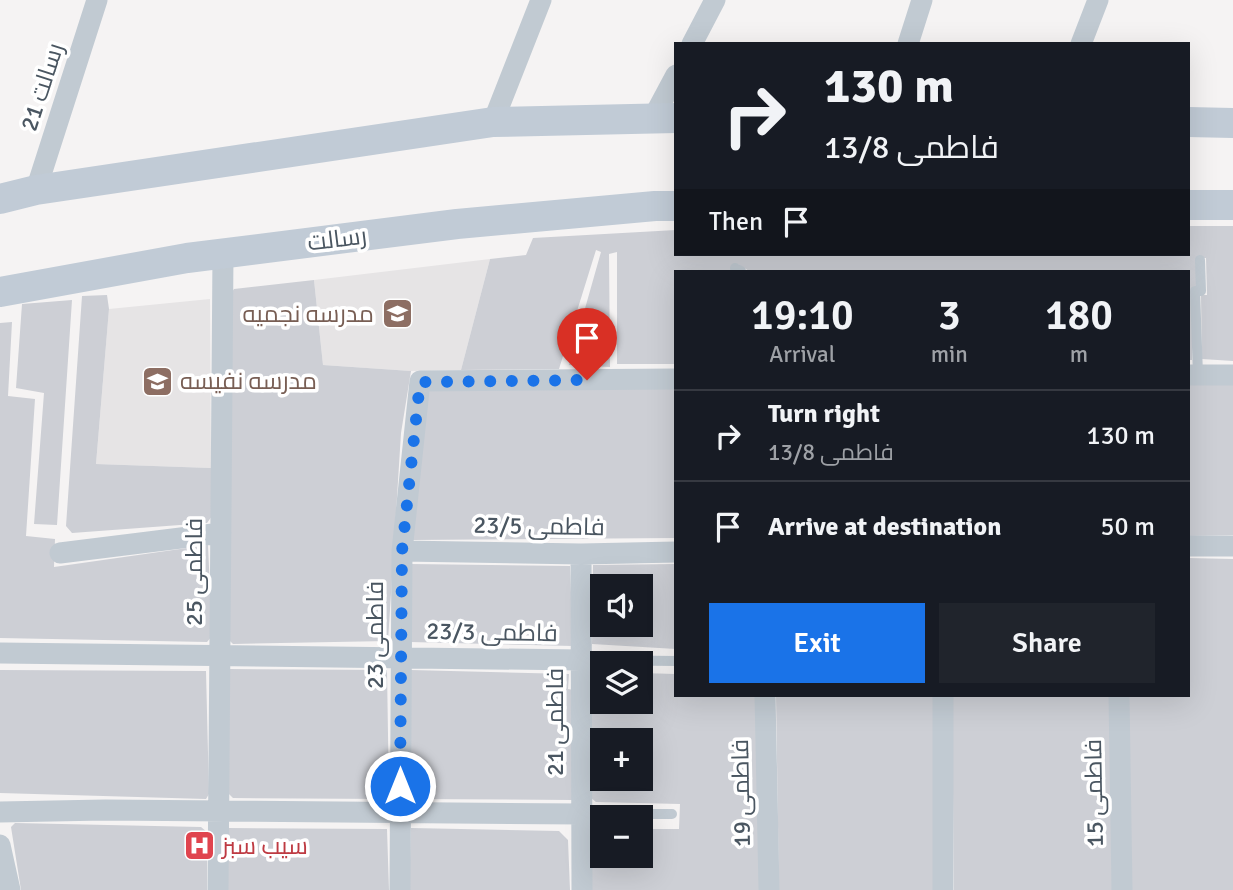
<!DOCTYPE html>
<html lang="en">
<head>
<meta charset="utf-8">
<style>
  body { margin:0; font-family:Signika,Cairo,sans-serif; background:#20242c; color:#f1f3f6; height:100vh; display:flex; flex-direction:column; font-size:26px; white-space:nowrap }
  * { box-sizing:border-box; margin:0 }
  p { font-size:23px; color:#9ea1a6 }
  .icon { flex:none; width:38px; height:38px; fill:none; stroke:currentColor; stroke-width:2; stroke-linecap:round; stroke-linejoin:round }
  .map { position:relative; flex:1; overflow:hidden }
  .side { position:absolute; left:674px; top:270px; width:516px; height:427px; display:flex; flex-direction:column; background:#171b24; border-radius:0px; box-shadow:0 7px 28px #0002 }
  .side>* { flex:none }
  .hud { position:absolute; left:674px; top:42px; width:516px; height:214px; border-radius:0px; box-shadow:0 7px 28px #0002; background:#171b24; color:#f1f3f6; overflow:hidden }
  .tools { position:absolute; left:590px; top:574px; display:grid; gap:14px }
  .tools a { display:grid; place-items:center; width:63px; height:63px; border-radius:0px; background:#171b24; box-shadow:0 7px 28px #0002; font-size:35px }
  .pin { position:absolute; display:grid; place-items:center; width:60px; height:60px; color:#fff; margin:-72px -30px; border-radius:50% 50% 50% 0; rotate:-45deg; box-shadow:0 0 7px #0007 }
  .pin .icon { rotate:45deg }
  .me { position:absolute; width:77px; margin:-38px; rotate:0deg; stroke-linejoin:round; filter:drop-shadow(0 0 5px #0008) }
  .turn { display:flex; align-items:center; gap:24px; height:147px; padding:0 35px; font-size:32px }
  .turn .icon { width:91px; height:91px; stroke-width:2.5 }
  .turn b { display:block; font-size:49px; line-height:60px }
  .then { display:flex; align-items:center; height:66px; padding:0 35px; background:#0003; gap:14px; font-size:26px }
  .eta { display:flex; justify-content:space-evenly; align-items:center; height:119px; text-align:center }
  .eta b { font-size:42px; font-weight:600; line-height:49px }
  .button { display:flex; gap:14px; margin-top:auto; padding:14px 35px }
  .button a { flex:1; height:80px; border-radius:0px; background:#1a73e8; color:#fff; font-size:28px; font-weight:600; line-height:80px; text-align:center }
  .button a+a { background:#20242c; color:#f1f3f6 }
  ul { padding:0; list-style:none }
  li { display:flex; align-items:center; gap:21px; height:91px; padding:0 35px; border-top:2px solid #363941 }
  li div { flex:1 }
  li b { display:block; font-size:26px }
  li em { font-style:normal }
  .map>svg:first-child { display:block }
  .education { fill:#e6e4e5 }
  .building { fill:#cdcfd5; fill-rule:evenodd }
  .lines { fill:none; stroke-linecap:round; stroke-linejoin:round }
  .lane { stroke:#c1cad2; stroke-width:10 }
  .street { stroke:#c1cad2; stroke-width:21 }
  .secondary { stroke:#c1cbd6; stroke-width:30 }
  .route { stroke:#1a73e8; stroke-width:12; stroke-dasharray:0 21.6 }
  .labels { text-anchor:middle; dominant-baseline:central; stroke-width:7; stroke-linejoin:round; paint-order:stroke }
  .street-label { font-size:24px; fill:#4a5661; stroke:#fff }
  .education-label { font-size:24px; fill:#785e54; stroke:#fff; text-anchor:end }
  .health-label { font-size:24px; fill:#be3a42; stroke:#fff; text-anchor:start }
</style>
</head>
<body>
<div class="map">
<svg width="1233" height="890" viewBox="0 0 1233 890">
  <rect width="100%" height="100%" fill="#f5f3f3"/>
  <path class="education" d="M 490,259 L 461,370 L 411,371 L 323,365 L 314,280 Z
    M 210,299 L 211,468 L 96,464 L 109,309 Z"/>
  <path class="building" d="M 1188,226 L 1233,226 L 1233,361 L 1202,359 L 1201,295 L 1207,295 L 1206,258 L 1196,258 L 1197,289 L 1192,289 L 1192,360 L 1188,360 L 1188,271 L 749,271 L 738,264 L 733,271 L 676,271 L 676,364 L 617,364 L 617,252 L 609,254 L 610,367 L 569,365 L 601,252 L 596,250 L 559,369 L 461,370 L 490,259 L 526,255 L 533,238 L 676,230 L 676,254 L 1188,254 Z
    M 314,280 L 323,365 L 411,371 L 401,433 L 388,641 L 233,644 L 228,639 L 232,292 L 234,289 Z
    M 107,295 L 109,309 L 96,464 L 211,468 L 212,516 L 207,523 L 72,533 L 66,526 L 82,296 Z
    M 72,300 L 57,525 L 34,524 L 44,393 L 16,388 L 22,304 Z
    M 12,322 L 8,396 L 35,399 L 26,536 L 55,539 L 54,567 L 208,545 L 212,636 L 207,642 L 0,638 L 0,323 Z
    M 1188,384 L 1233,384 L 1233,535 L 1188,536 Z
    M 676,386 L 676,538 L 412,540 L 425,393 L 431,388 Z
    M 1188,558 L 1233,559 L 1233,890 L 1130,890 L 1128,695 L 1188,695 Z
    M 410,564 L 570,566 L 573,646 L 410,642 Z
    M 676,564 L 676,649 L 592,644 L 593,565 ZM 602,586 L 640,586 L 640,625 L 602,625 Z
    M 229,669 L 387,670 L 389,799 L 233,798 L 227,792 Z
    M 0,670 L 206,671 L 209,794 L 206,799 L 0,793 Z
    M 411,670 L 569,674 L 568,689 L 574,690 L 572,800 L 408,799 Z
    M 592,672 L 602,672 L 602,702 L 640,702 L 640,673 L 676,674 L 676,695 L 755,695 L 763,890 L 590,890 L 591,838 L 602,828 L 602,856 L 640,856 L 640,829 L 679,829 L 680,804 L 596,802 L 590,797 ZM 602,740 L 640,740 L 640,779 L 602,779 Z
    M 776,695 L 937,695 L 938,890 L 779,890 Z
    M 952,695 L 1110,695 L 1115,890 L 954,890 Z
    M 15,823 L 201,827 L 207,832 L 207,890 L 21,890 L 11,827 Z
    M 227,828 L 387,829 L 389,890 L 226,890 Z
    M 411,828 L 559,831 L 568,840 L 570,890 L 409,890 Z"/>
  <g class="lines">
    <path class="lane" d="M 735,268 L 741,271
      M 1198,375 L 1195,291 L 1201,291 L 1200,260
      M 581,660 L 676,661
      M 581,814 L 672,814"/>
    <path class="street" d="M 692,44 L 715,0
      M 908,44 L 922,0
      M 1081,44 L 1098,0
      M 653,118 L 676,75
      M 493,122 L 541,0
      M 36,190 L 97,0
      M 1188,375 L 1233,375
      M 1188,546 L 1233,546
      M 402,551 L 581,554 L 676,552
      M 60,553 L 221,533
      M 581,554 L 582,890
      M 0,653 L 581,660
      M 765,695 L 769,890
      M 943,695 L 943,890
      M 1119,695 L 1122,890
      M 0,812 L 105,810 L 581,814
      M 0,845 L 10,890
      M 218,890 L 223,254
      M 400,890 L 402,551 L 420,381 L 676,379"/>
    <path class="secondary" d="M 1188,122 L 1233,123
      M 0,199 L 36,190 L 493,122 L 676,118
      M 1188,205 L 1233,205
      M 0,292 L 187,258 L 457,224 L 655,206 L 676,206"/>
  </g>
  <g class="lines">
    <path class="route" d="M 400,786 L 402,551 L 420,382 L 587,380"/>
  </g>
  <defs>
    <symbol id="school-square" viewBox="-11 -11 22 22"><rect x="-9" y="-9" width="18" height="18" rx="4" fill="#8d6e63" stroke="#fff"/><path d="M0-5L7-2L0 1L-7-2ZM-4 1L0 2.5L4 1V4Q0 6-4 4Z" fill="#fff"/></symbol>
    <symbol id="hospital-square" viewBox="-11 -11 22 22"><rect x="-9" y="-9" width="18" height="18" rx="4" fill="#e0444e" stroke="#fff"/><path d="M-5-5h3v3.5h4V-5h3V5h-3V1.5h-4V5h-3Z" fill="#fff"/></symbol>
  </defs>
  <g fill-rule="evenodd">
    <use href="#school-square" x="380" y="296" width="35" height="35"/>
    <use href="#school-square" x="140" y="364" width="35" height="35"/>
    <use href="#hospital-square" x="182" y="828" width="35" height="35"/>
  </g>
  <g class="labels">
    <g class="street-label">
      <text transform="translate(42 87) rotate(-72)">رسالت 21</text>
      <text transform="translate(337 239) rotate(-7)">رسالت</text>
      <text transform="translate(539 526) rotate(1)">فاطمی 23/5</text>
      <text transform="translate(194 572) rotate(-90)">فاطمی 25</text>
      <text transform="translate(492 632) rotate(1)">فاطمی 23/3</text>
      <text transform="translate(375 635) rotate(-90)">فاطمی 23</text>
      <text transform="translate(555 722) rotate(-90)">فاطمی 21</text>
      <text transform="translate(741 793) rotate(-91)">فاطمی 19</text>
      <text transform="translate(1094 793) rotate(-91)">فاطمی 15</text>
    </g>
    <g class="education-label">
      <text x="374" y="314">مدرسه نجمیه</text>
      <text x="180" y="381" text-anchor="start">مدرسه نفیسه</text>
    </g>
    <g class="health-label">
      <text x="222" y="846">سیب سبز</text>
    </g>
  </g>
</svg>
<div class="tools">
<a><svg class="icon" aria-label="sound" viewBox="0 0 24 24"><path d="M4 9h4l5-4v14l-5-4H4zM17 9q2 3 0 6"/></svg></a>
<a><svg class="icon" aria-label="layers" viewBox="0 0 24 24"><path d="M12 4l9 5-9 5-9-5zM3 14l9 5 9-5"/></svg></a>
<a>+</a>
<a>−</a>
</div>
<div class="pin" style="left:587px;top:380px;background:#d93025"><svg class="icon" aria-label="arrive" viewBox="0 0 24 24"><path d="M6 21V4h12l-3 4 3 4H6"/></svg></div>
<svg class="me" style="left:400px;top:786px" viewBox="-20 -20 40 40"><circle r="17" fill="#1a73e8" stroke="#fff" stroke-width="3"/><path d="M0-11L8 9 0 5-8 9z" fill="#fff"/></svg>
<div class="hud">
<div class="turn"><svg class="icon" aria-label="right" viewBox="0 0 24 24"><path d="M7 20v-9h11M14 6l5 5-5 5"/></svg><div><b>130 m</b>فاطمی 13/8</div></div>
<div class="then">Then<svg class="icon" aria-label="arrive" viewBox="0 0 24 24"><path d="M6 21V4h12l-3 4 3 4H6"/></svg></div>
</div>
<section class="side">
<div class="eta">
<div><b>19:10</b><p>Arrival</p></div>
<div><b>3</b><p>min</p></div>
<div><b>180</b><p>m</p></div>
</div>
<ul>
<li><svg class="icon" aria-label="right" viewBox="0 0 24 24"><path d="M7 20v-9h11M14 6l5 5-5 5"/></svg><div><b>Turn right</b><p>فاطمی 13/8</p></div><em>130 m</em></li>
<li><svg class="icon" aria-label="arrive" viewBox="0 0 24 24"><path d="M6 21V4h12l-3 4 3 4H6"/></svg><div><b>Arrive at destination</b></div><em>50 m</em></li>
</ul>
<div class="button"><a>Exit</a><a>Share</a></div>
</section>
</div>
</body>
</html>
